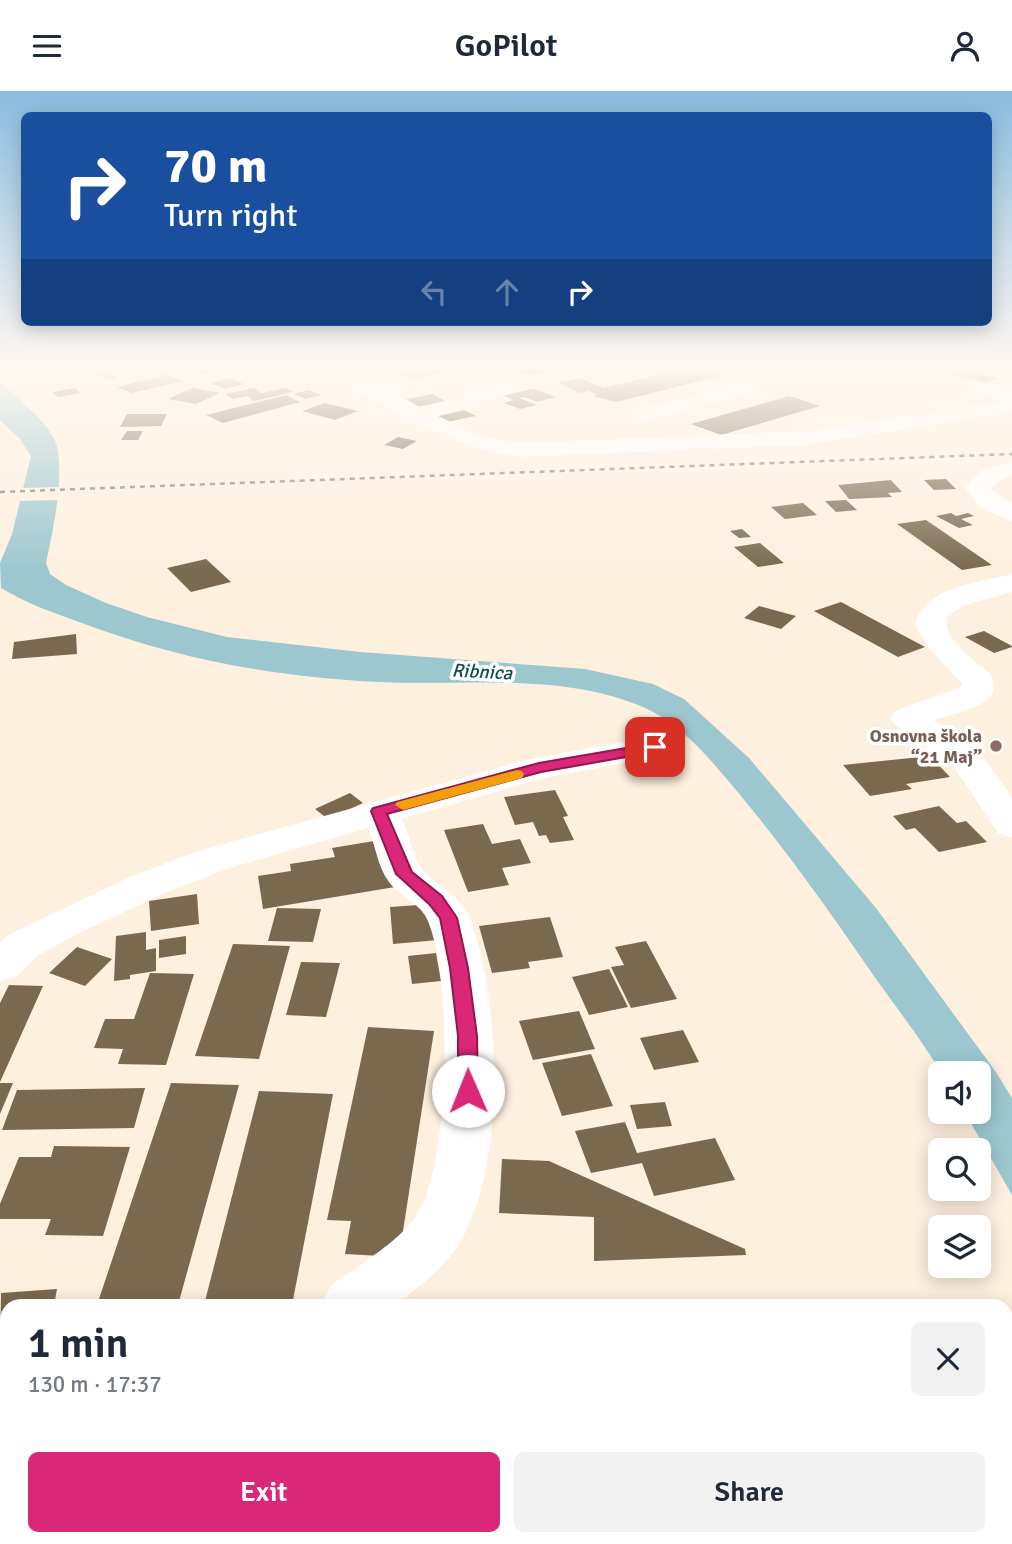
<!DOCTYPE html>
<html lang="en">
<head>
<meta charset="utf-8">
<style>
  body { margin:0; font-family:Signika,sans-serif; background:#f2f2f3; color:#1f2937; height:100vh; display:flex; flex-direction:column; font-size:26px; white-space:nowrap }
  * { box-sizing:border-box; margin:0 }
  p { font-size:23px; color:#747a83 }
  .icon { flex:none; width:38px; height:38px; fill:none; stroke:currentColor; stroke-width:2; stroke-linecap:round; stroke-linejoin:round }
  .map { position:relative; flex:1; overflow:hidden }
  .details { position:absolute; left:0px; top:1208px; width:1013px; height:247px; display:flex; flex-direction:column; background:#fff; border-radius:21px 21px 0 0; box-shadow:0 4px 18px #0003 }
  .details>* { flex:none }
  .guide { position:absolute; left:21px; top:21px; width:971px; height:214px; border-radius:10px; box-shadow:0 4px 18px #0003; background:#1a4fa0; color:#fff; overflow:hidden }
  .fabs { position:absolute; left:928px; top:970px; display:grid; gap:14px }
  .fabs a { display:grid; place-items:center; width:63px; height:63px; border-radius:10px; background:#fff; box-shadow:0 4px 18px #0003; font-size:35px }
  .pin { position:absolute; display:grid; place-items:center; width:60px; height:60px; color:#fff; margin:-30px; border-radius:14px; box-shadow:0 4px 10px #0006 }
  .me { position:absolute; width:77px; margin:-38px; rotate:359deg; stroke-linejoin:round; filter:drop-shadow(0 0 5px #0008) }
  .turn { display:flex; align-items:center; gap:24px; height:147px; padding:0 28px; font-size:32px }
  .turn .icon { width:91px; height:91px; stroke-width:2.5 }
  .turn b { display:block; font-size:49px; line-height:60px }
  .lanes { display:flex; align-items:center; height:66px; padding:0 28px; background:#0003; justify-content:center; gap:35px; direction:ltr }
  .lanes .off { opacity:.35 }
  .round { display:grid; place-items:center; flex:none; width:74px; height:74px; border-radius:10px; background:#f2f2f3 }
  .overview { display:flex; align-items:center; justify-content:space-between; height:119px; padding:0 28px }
  h1 { font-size:42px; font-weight:600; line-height:52px }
  .action { display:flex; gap:14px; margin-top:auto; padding:14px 28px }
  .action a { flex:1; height:80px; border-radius:10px; background:#db2777; color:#fff; font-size:28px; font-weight:600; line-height:80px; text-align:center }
  .action a+a { background:#f2f2f3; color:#1f2937 }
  header { display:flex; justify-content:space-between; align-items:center; height:91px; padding:0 28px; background:#fff; font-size:32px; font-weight:600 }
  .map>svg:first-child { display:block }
  .water { fill:#9cc7cf }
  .pier { fill:#fef0df }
  .building { fill:#7a694f }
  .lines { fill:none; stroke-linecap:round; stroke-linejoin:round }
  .minor { fill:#fff; fill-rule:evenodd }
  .rail { stroke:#877c6f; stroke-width:2.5; stroke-dasharray:5 5; stroke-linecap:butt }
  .route { fill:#db2777; stroke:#8e194d; stroke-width:2 }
  .slow { fill:#f59e0b }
  .education-dot { fill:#8d6e63; stroke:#fff; stroke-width:2.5 }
  .labels { text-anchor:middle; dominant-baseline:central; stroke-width:7; stroke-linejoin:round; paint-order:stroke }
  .education-label { font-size:18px; font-weight:bold; fill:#785e54; stroke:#fff; text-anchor:end }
  .water-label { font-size:19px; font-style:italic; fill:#104e57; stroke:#fff }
</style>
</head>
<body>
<header><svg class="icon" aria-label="menu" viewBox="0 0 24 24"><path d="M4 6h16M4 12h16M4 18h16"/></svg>GoPilot<svg class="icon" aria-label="person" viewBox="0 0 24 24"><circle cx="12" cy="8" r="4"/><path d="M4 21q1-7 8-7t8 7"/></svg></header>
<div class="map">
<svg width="1012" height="1453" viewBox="0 0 1012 1453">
  <rect width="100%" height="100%" fill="#fef0df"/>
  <path class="water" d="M 0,290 C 17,308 39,323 52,344 C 69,370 52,443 46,472 L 50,483 L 66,494 L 106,512 L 147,526 L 227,546 L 360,561 L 585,578 L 653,593 L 684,608 L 749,667 L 876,817 L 996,981 L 1012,1007 L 1012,1104 L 964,1020 L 978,1020 L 978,982 L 941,982 C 922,949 898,919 876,888 C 833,825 789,763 741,705 C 713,672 685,635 645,617 C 563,581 466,595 379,591 C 274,586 177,568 79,531 C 51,521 26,512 1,497 L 0,472 L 12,443 L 31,365 L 20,348 L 0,329 Z"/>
  <path class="pier" d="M 61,396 L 60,409 L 17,410 L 19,397 Z"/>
  <path class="building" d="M 124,276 L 142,277 L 113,283 L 119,287 L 109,289 L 95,282 Z
    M 192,276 L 222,276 L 226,278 L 196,284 L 192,281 L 197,280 Z
    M 408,276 L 434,276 L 445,281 L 412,288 L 394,279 Z
    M 551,276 L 558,279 L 536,284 L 524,283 L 511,277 Z
    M 690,276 L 707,276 L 724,284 L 616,311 L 593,305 L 597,304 L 588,300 L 581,302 L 558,292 L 580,287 L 604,297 Z
    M 963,278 L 971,281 L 997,287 L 983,294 L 949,284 Z
    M 168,283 L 183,290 L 131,302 L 117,296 Z
    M 229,287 L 244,293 L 225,298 L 211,292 Z
    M 75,297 L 81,302 L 58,306 L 52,301 Z
    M 192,297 L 220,302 L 196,313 L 168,308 Z
    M 254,297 L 262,302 L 286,297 L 293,301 L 254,310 L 247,305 L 233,308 L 225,303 Z
    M 532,297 L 556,306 L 537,311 L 524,306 L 519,307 L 537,314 L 520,318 L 504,312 L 514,309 L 502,304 Z
    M 309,299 L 321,304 L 305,308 L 294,303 Z
    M 432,303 L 445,310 L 417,316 L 404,309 Z
    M 286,304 L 300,311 L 223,332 L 206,324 Z
    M 789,305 L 820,315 L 721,344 L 691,333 Z
    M 325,312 L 358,320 L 335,329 L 302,320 Z
    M 460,317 L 476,325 L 447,331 L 432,323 Z
    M 127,323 L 167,323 L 161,335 L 120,336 Z
    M 127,340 L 143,340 L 138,349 L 121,349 Z
    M 398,346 L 417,350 L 403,358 L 384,354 Z
    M 946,388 L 956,398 L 934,399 L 924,389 Z
    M 891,389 L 902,401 L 888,402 L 892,406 L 849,408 L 838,394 Z
    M 846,409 L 857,419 L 836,421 L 825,410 Z
    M 803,412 L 817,424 L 785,428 L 771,416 Z
    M 951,422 L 956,425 L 968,422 L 974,425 L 961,428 L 973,434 L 959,437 L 936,425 Z
    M 926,429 L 992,474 L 962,479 L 897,433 Z
    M 742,438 L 751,446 L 739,447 L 730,440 Z
    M 760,452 L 784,472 L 758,476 L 734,456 Z
    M 206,468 L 231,491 L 191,501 L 167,477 Z
    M 841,511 L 925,556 L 898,566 L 814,520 Z
    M 759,515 L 796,525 L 781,538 L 744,527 Z
    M 984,540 L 1012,555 L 1012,556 L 994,562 L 965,546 Z
    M 76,543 L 77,563 L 12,568 L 14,551 Z
    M 930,665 L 950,686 L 906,693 L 912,698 L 870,705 L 843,674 Z
    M 555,699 L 568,725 L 563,726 L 574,749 L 550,752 L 546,744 L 539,745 L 533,731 L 515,734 L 504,706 Z
    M 350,702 L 363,712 L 328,728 L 315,718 Z
    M 939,715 L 957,732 L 966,730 L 987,751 L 939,761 L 915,737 L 906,739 L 893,725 Z
    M 483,733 L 492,753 L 520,748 L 531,772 L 502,777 L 509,794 L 468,801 L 444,739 Z
    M 386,748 L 401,795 L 263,818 L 258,785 L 291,780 L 290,773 L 335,766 L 332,757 Z
    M 197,803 L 199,833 L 151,840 L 149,810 Z
    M 433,813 L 438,849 L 393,853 L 390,816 Z
    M 277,817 L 321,818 L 313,851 L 268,850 Z
    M 550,826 L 563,866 L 528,871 L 530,877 L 492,882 L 479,835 Z
    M 146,841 L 146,859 L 156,857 L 156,880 L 130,884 L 130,888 L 114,890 L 116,845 Z
    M 186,845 L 186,863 L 159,867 L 159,849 Z
    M 646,850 L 677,908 L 631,917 L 611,876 L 624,874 L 615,856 Z
    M 233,853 L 290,855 L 259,968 L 195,965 Z
    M 77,856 L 112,868 L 85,895 L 49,882 Z
    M 436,862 L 441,890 L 412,893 L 408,865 Z
    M 301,871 L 340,872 L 326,926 L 286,924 Z
    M 609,878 L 628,916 L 589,924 L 572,886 Z
    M 150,882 L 194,883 L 166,974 L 118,973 L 123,958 L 94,957 L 105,928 L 134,928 Z
    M 9,894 L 43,895 L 0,991 L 0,912 Z
    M 579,920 L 595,958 L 533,969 L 519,930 Z
    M 368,936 L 434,940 L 399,1166 L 345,1163 L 351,1130 L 327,1129 Z
    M 683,939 L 699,971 L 654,979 L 640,947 Z
    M 591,963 L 613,1015 L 562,1025 L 542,972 Z
    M 0,992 L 13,992 L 0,1023 Z
    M 171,992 L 239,994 L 178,1214 L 97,1214 Z
    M 145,997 L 134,1037 L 2,1039 L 17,999 Z
    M 259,1000 L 333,1003 L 292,1214 L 204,1214 Z
    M 665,1011 L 672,1035 L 637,1038 L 630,1014 Z
    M 625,1031 L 637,1062 L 715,1047 L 735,1089 L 654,1105 L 642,1072 L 591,1082 L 575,1040 Z
    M 54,1055 L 130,1056 L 103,1145 L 45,1144 L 51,1128 L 0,1128 L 0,1113 L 19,1066 L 51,1066 Z
    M 502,1068 L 549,1070 L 745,1158 L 746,1164 L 594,1170 L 594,1126 L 499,1122 Z
    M 57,1198 L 54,1214 L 7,1214 L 7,1276 L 0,1277 L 1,1202 Z
    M 67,1447 L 362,1447 L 362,1453 L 66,1453 Z"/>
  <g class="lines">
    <path class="minor" d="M 144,276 L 179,276 L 176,280 L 152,285 L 145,283 L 142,279 Z
      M 314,276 L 340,276 L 377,294 L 469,276 L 510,276 L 500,282 L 395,303 L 420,316 L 459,307 L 475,299 L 571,277 L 578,279 L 581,283 L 578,287 L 489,308 L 474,317 L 438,325 L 478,344 L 519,352 L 806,340 L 1005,310 L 898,280 L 895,276 L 928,276 L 1012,299 L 1012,321 L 806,354 L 519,366 C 446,356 382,313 317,280 Z
      M 800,276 L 833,276 L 830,280 L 642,332 L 634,330 L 631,325 L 634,320 Z
      M 1012,370 L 1012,385 L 998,390 L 990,398 L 1012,413 L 1012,431 L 978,415 L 965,397 L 980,380 Z
      M 1012,483 L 1012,501 L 965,514 L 947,526 C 942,549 975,569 990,583 C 1010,613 953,623 933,629 L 980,661 L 1012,707 L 1012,746 L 998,742 L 954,676 L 895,634 L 890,627 L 895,620 L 961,596 L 962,592 L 930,559 L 915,534 C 925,495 979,492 1012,483 Z
      M 655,645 L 668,648 L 673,656 L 668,664 L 544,687 L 401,728 C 410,743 412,762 421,777 C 435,798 460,800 471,830 C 501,914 507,1080 457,1156 C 441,1180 417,1197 395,1214 L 322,1214 C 324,1208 327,1200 331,1195 C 336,1189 346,1184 352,1180 C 375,1163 405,1145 419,1120 C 450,1065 453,885 427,828 C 420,812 399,805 389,791 C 377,775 376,755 368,737 L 226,778 L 160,804 L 85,839 L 40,863 L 16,886 L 0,890 L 0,851 L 10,843 L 130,786 L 198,760 L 526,669 Z
      M 7,1336 L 7,1403 L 0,1406 L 0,1338 Z"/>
    <path class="rail" d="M 0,401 L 1012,363"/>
  </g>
  <linearGradient id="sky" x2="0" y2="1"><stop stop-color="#89bcde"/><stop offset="0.58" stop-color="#fff8f1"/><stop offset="1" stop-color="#fff8f1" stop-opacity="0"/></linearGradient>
  <rect width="1012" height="479" fill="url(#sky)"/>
  <path class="route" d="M 655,652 L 662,656 L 660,660 L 541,681 L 387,723 L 412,781 L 442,805 L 457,827 L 468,877 L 477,945 L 478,1000 L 475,1005 L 468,1007 L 461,1005 L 458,1000 L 458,945 L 450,877 L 440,827 L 429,813 L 396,783 L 371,720 L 373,717 L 539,672 Z"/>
  <path class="slow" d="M 517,679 L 522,680 L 524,683 L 522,687 L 403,719 L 395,714 L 397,711 Z"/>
  <circle class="education-dot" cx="996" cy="655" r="7"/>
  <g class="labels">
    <g class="education-label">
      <text x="982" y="645">Osnovna škola<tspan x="982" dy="21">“21 Maj”</tspan></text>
    </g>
    <g class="water-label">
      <text transform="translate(482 581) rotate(3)">Ribnica</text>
    </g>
  </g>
</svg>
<div class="fabs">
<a><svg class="icon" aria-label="sound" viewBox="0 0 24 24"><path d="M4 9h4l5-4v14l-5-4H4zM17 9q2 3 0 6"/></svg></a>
<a><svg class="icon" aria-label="search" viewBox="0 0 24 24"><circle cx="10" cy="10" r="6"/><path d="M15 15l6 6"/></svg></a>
<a><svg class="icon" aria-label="layers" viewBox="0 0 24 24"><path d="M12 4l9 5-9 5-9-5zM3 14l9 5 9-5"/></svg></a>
</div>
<div class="pin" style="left:655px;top:656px;background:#d93025"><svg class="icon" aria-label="arrive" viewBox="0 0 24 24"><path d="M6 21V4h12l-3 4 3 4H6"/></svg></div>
<svg class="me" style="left:468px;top:1000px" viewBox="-20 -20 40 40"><circle r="19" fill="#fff"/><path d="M0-13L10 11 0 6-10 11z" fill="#db2777"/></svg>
<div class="guide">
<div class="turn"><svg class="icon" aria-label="right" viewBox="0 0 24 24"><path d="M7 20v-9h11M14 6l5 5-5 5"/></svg><div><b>70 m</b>Turn right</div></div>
<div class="lanes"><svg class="icon off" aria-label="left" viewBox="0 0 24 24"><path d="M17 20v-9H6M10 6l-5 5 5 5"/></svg><svg class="icon off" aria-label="ahead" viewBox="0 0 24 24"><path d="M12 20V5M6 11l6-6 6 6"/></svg><svg class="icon" aria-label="right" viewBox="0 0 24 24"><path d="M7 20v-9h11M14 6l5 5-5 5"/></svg></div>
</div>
<section class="details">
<div class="overview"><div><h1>1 min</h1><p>130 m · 17:37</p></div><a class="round"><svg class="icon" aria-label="close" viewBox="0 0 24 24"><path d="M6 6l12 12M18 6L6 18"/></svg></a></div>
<div class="action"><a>Exit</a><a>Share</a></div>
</section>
</div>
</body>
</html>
